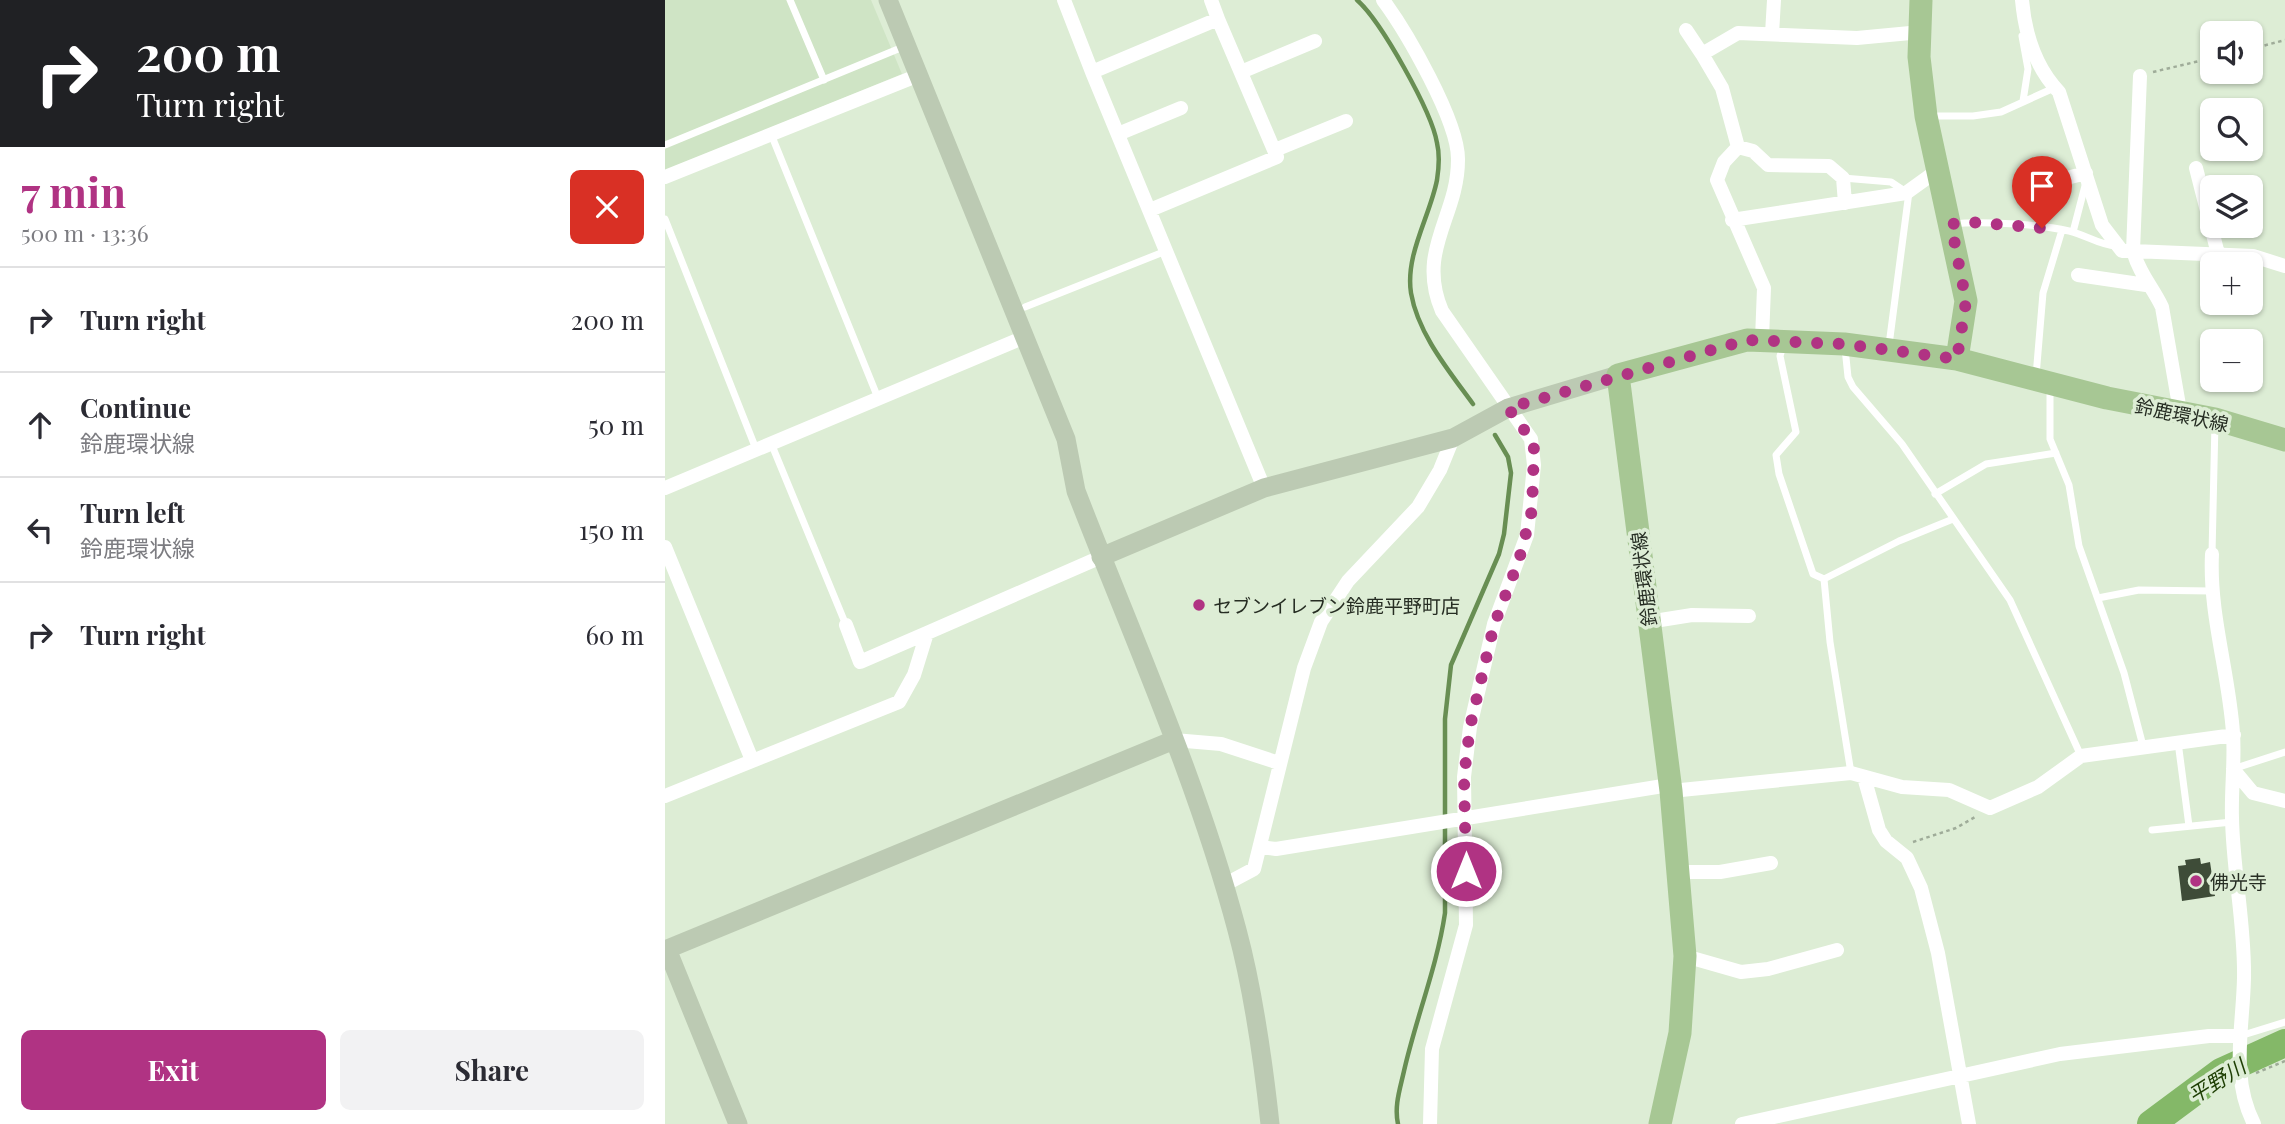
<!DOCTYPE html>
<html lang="en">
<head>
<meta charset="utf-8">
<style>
  body { margin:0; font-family:"Playfair Display","Noto Sans JP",serif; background:#f2f2f3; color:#2b2b33; height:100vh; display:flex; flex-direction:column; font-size:26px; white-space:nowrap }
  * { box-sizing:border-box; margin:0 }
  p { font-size:23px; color:#7c7c81 }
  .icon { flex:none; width:38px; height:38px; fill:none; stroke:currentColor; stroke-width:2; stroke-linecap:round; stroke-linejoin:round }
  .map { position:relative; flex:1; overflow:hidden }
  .side { display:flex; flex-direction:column; background:#fff; width:665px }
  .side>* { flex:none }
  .top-card { background:#202124; color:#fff; overflow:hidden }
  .buttons { position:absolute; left:1535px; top:21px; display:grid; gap:14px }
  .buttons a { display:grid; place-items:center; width:63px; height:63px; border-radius:10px; background:#fff; box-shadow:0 2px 5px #0004; font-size:35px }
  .pin { position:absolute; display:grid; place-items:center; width:60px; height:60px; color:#fff; margin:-72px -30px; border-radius:50% 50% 50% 0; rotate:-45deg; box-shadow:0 0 7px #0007 }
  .pin .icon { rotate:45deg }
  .me { position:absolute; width:77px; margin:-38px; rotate:0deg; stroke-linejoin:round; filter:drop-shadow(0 0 5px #0008) }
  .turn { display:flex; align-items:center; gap:24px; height:147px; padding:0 21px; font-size:32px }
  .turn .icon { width:91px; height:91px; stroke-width:2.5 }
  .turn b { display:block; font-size:49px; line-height:60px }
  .round { display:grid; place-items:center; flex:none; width:74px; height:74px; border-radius:10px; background:#f2f2f3 }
  .head { display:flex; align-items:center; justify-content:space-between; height:119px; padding:0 21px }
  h1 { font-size:42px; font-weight:700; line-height:52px; color:#b03383 }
  .cta { display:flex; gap:14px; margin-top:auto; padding:14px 21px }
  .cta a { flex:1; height:80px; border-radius:10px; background:#b03383; color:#fff; font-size:28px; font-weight:700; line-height:80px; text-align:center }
  .cta a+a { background:#f2f2f3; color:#2b2b33 }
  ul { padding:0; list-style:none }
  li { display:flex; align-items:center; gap:21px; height:105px; padding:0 21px; border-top:2px solid #e1e1e2 }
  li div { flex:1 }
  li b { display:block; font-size:26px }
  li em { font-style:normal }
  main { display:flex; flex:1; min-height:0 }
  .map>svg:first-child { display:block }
  .built { fill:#cfe4c5 }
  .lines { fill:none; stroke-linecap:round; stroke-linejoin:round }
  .stream { stroke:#688e53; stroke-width:4.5 }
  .river { stroke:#84b868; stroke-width:28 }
  .building { fill:#3e4c38 }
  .path { stroke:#9fac99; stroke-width:2.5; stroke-dasharray:3.5 3.5; stroke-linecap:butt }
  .lane { stroke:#fff; stroke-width:7 }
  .street { stroke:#fff; stroke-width:14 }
  .secondary { stroke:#bccab3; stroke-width:19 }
  .primary { stroke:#a7c794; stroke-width:23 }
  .route { stroke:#b03383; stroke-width:12; stroke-dasharray:0 21.6 }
  .poi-dot { fill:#b03383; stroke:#ddedd5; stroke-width:2.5 }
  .labels { text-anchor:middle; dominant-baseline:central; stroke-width:7; stroke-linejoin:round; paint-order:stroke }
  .street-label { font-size:19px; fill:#262d23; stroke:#ddedd5 }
  .poi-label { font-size:19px; fill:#262d23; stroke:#ddedd5; text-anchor:start }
  .water-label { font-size:21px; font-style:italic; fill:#1e3f04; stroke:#ddedd5 }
</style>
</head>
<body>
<main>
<section class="side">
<div class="top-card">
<div class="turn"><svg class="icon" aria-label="right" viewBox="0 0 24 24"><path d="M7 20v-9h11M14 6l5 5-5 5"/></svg><div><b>200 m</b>Turn right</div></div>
</div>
<div class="head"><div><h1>7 min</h1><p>500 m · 13:36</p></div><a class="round" style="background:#d93025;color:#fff"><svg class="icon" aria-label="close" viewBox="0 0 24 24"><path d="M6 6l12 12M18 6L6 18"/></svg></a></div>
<ul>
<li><svg class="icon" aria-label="right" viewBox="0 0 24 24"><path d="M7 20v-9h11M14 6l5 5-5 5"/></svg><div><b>Turn right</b></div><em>200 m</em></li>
<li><svg class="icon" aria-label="ahead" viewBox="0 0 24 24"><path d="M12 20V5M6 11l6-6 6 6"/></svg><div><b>Continue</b><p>鈴鹿環状線</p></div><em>50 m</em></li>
<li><svg class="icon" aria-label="left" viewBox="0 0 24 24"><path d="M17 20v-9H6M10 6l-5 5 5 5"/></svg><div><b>Turn left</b><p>鈴鹿環状線</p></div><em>150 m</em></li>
<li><svg class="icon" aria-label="right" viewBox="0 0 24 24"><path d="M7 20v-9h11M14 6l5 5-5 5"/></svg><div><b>Turn right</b></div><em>60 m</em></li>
</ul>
<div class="cta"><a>Exit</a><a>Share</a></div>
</section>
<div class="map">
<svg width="1620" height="1124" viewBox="0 0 1620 1124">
  <rect width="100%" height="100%" fill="#ddedd5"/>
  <path class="built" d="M 0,0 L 206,0 L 237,74 L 0,171 Z"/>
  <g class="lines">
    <path class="stream" d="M 692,0 C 716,21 767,112 772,143 C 775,155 774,167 772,180 C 765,216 740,255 746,293 C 753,334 784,371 808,404
      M 733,1124 C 729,1106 735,1089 739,1071 C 751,1018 772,967 780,913 L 780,719 L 786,665 L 834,554 L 839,534 L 846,473 L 843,457 L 830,435"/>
    <path class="river" d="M 1486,1124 L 1556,1072 L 1620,1043"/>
  </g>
  <path class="building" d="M 1535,858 L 1536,864 L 1545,862 L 1550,896 L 1517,901 L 1513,866 L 1521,865 L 1520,860 Z"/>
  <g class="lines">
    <path class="path" d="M 1586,49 L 1620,40
      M 1488,72 L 1547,58
      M 1248,842 L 1291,828 L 1310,817
      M 1591,1073 L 1620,1061"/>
    <path class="lane" d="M 125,0 L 159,80
      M 1357,36 L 1363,69 L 1358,101
      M 1265,116 L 1308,116 L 1336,112 L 1389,88
      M 106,134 L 213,398
      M 0,145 L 238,47
      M 1178,178 L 1226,182 L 1241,192
      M 0,219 L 91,449
      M 1287,224 C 1317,221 1374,224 1404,231 C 1421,235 1434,245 1451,246
      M 1408,232 L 1421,182
      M 360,307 L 501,251
      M 1224,345 L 1244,192
      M 1118,346 L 1115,356 L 1131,432 L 1111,455 L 1114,474 L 1148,574 L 1159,579
      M 1180,348 L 1183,377 L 1188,387 L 1237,444 L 1345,600 L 1416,756
      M 1371,376 L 1378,293 L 1397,230
      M 1385,387 L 1385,439 L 1404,485 L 1414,546 L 1459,673 L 1478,746
      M 106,443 L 181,625
      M 1270,494 L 1321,464 L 1391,453
      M 1547,554 L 1550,422
      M 1159,579 L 1165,642 L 1186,773
      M 1159,579 L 1234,541 L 1288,519
      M 1433,598 L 1474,590 L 1546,591
      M 1513,742 L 1524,826
      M 1568,769 L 1620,752
      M 1487,830 L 1567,822
      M 1575,1036 L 1620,1022"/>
    <path class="street" d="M 399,0 L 427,72
      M 546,0 L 553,19 L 427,72 L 599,488
      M 718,0 C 741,31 794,122 793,160 C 793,217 751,250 777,311 L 866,439 L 869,465 L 862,535 L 829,624 L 805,727 L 799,777 L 801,925 L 767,1049 L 765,1124
      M 1357,0 C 1360,34 1371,68 1394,92 L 1437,225 L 1457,251 L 1468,251 C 1475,275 1487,286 1497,307 L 1515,411
      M 1021,30 L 1037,54
      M 1107,34 L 1109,0
      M 576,72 L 650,41
      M 1475,76 L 1468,251 L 1588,256 L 1620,266
      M 453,134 L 516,108
      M 1073,147 L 1088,151 L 1103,165 L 1164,166 L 1178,178 L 1180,203
      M 610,150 L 681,121
      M 1531,168 L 1553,254
      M 0,177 L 254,75
      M 1371,186 L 1421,173
      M 485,210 L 612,157 L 553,19
      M 1067,220 L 1241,193 L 1273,170
      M 1413,275 L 1481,285
      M 1097,339 L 1099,288 L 1052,180 L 1059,162 L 1073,147 L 1057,88 L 1037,54 L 1073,33 L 1192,38 L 1256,32
      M 0,488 L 360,337
      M 0,547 L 87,760
      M 1547,554 C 1544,614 1564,673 1568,733 C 1570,761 1566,790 1567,818 C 1568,872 1580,924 1579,978 C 1578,1029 1565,1076 1589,1124
      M 983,622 L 1027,615 L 1084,616
      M 181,625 L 195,662 L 262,633
      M 509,740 L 556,744 L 614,763
      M 1568,769 L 1588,793 L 1620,801
      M 1199,777 L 1214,830 L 1221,841 L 1242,858 L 1256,888 L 1273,953 L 1304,1124
      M 1006,791 L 1186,773 L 1237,787 L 1284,790 L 1325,808 L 1373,787 L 1416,756 L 1569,735
      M 0,796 L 234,702 L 249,675 L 262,633 L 436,557
      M 596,847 L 611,849 L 1004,785
      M 1014,872 L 1055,872 L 1106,863
      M 559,885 L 589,869 L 639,668 L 656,622 L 683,581 L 753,507 L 775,470 L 788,438
      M 1020,956 L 1076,972 L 1103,969 L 1172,950
      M 1077,1124 L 1395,1054 L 1544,1036 L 1574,1036"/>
    <path class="secondary" d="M 223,0 L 401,439 L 411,491 C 467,636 532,779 572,930 C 589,993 598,1060 605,1124
      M 436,557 L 599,488 L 788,438 L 843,408 L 953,375
      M 2,949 L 73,1124
      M 0,950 L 509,740"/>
    <path class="primary" d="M 1256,0 L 1254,57 L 1261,116 L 1301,301 L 1292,359
      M 995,1124 L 1015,1033 L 1020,956 L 1006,791 L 953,375 L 1082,340 L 1179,344 L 1292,359 L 1442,398 L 1550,419 L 1620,440"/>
  </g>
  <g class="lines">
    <path class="route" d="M 801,871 L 799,777 L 805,727 L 829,625 L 854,560 L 867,510 L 869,449 L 866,439 L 843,408 L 1082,340 L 1179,344 L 1292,359 L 1301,301 L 1286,224 L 1303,222 L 1377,228"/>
  </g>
  <g class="poi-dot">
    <circle cx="534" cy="605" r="7"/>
    <circle cx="1531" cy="881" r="7"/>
  </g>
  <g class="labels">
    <g class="street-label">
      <text transform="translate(1517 414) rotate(12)">鈴鹿環状線</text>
      <text transform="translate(978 579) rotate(-97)">鈴鹿環状線</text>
    </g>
    <g class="poi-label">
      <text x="548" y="605">セブンイレブン鈴鹿平野町店</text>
      <text x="1545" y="881">佛光寺</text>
    </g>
    <g class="water-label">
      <text transform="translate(1551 1080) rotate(-32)">平野川</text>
    </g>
  </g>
</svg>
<div class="buttons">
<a><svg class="icon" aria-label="sound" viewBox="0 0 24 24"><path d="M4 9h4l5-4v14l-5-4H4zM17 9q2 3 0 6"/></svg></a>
<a><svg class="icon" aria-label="search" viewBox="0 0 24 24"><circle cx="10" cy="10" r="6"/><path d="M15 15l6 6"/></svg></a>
<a><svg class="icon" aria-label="layers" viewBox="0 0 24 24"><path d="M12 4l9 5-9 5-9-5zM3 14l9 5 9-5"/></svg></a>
<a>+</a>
<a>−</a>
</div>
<div class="pin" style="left:1377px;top:228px;background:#d93025"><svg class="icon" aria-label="arrive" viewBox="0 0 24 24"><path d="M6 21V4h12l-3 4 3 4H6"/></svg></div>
<svg class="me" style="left:801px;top:871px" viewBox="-20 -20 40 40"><circle r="17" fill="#b03383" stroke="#fff" stroke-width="3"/><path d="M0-11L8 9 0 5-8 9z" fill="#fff"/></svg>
</div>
</main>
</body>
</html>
